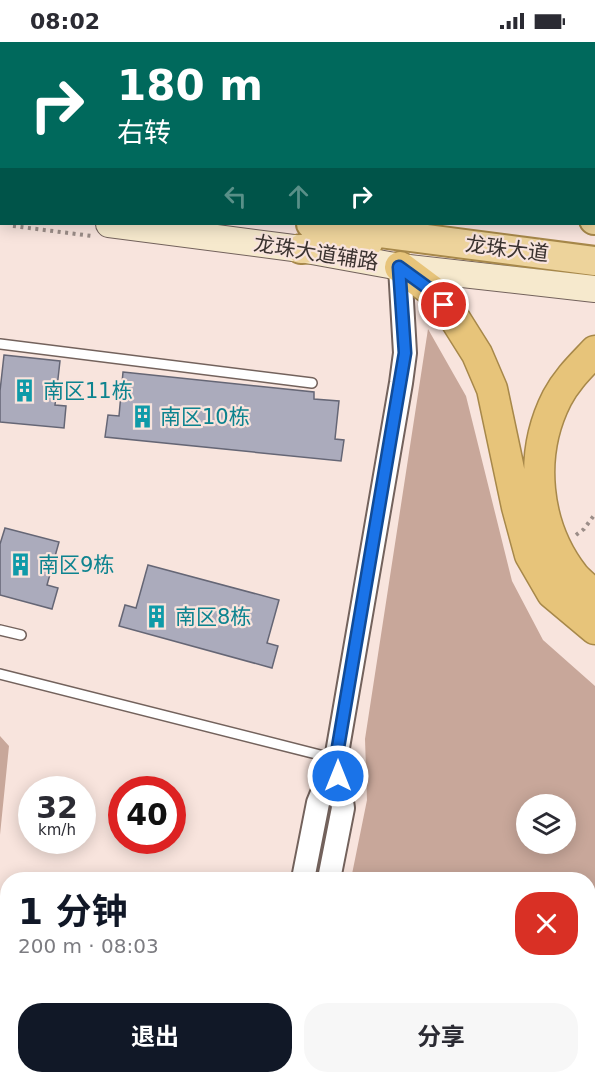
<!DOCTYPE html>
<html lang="zh">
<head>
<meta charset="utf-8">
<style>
  body { margin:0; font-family:"DejaVu Sans","Noto Sans SC",sans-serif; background:#f7f7f7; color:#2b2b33; height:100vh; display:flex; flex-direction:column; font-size:22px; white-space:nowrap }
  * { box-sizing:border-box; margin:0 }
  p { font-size:20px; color:#7c7c81 }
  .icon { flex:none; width:33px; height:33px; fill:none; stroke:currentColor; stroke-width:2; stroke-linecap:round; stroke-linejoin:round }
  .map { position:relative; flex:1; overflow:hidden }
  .side { position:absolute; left:0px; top:830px; width:596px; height:212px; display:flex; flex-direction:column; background:#fff; border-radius:24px 24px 0 0; box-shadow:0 3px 15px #0003 }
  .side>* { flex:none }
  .banner { position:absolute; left:0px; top:0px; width:596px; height:183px; box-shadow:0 3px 15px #0003; background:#00695c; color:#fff; overflow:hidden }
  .buttons { position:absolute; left:516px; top:752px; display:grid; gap:12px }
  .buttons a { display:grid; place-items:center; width:60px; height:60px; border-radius:50%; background:#fff; box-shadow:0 3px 15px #0003; font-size:30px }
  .speed { position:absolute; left:18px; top:734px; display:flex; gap:12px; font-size:30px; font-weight:700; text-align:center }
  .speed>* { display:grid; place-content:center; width:78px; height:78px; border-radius:50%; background:#fff; box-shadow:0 3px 15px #0003; line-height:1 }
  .speed small { font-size:15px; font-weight:400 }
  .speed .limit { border:9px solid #d22; background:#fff; color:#111 }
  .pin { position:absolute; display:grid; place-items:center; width:51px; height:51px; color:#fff; margin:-26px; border:3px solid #fff; border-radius:50%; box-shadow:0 2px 6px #0007 }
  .me { position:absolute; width:66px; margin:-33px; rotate:0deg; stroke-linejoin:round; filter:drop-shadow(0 0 4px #0008) }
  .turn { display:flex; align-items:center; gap:21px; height:126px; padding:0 18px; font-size:27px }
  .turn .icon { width:78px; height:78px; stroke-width:2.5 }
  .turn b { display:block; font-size:42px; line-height:51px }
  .lanes { display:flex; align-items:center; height:57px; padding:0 18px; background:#0003; justify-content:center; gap:30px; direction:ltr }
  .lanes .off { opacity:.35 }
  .round { display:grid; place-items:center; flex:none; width:63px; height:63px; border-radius:24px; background:#f7f7f7 }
  .headline { display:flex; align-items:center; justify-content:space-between; height:102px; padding:0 18px }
  h1 { font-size:36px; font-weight:700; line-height:45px; color:#111827 }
  .primary-button { display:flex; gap:12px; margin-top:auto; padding:12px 18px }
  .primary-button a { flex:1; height:69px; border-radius:24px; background:#111827; color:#fff; font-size:24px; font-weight:700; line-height:69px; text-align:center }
  .primary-button a+a { background:#f7f7f7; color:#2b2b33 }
  .status { display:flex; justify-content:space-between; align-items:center; height:42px; padding:0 30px; background:#fff; direction:ltr }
  .status svg { height:16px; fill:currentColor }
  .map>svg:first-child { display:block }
  .green { fill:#c9b2a9 }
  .forest { fill:#c8a79a; fill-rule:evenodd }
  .building { fill:#ababbc; stroke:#656675; stroke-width:1.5 }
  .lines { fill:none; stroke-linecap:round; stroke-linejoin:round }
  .service-casing { stroke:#73625c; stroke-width:12 }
  .tertiary-casing { stroke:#73625c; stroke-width:26 }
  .secondary-casing { stroke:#73625c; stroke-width:28 }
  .primary-casing { stroke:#a7884a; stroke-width:32 }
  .trunk-casing { stroke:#a7884a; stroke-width:33 }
  .path { stroke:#9b8d88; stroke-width:4; stroke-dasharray:3 4.5; stroke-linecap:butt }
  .service { stroke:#fff; stroke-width:9 }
  .tertiary { stroke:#fff; stroke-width:22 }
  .secondary { stroke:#f6e9cd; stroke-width:26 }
  .primary { stroke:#edd39b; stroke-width:28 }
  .trunk { stroke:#e7c47a; stroke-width:30 }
  .route-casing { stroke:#114b97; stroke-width:15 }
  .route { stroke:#1a73e8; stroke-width:10 }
  .labels { text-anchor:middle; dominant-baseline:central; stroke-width:4.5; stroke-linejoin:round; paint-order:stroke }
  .street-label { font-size:21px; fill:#3a322f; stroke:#f8e4dd }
  .culture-label { font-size:21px; fill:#0d838f; stroke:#f8e4dd; text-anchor:start }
</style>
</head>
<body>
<div class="status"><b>08:02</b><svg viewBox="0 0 49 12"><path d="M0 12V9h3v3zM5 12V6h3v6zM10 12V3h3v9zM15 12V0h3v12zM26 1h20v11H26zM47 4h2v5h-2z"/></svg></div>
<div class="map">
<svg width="595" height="1040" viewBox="0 0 595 1040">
  <rect width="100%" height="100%" fill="#f8e4dd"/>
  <path class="green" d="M 150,0 L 595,0 L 595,168 L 594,2 L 146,2 Z"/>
  <path class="forest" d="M 428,287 L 466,354 L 512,539 L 543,598 L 595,644 L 595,1040 L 310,1040 L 312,1034 L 588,1034 L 588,837 L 351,837 L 367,758 L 365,697 ZM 526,762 L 566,762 L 566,801 L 526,801 Z
    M 0,694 L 9,704 L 0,793 Z"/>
  <path class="building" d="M 4,313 L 60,319 L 55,363 L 66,364 L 64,386 L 0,380 L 0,349 Z
    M 123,330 L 314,350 L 314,357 L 339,359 L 335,397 L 344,398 L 341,419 L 105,395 L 108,373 L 119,374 Z
    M 5,486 L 59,500 L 47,543 L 58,546 L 52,567 L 0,553 L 0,502 Z
    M 148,523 L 279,558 L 267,601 L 278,604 L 272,626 L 119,584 L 125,563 L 136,566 Z"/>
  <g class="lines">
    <defs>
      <path id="service" d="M 0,302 L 312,341
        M 0,588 L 21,593
        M 0,632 L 336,717
        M 0,976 L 8,978
        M 226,1034 L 251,1040"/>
      <path id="tertiary" d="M 303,837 L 318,761 L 336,717 L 401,341 L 405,311 L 400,225
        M 329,837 L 343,766 L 336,719
        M 262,1040 L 263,1034
        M 288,1040 L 289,1034"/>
      <path id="secondary" d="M 0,166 L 2,166
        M 109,182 L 301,207 L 400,225 L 595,247"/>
      <path id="primary" d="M 12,2 L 17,0
        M 0,99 L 2,99
        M 0,140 L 2,140
        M 594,178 L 595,178
        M 311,182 L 595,219
        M 301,207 L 368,201"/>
      <path id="trunk" d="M 400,225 L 432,249 L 455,277 L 477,312 L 492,347 L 517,465 L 530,513 L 552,551 L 595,587
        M 595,309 C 581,324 567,337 557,356 C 528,413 535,484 574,534 C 580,541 588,547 595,553"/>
    </defs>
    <use href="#service" class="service-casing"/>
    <use href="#tertiary" class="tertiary-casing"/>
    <use href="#secondary" class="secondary-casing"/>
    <use href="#primary" class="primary-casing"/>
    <use href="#trunk" class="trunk-casing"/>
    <path class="path" d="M 513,0 L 514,2
      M 87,2 L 91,0
      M 116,2 L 120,0
      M 443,2 L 444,0
      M 486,2 L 488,0
      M 594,44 L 595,44
      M 594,64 L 595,64
      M 13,184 L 92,194
      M 576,493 L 584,487 L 595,472"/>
    <use href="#service" class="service"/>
    <use href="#tertiary" class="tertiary"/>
    <use href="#secondary" class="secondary"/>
    <use href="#primary" class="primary"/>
    <use href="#trunk" class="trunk"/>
  </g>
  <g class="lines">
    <defs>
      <path id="route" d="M 338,734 L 336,717 L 405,311 L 399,225 L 432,249 L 444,263"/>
    </defs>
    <use href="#route" class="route-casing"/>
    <use href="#route" class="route"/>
  </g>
  <defs>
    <symbol id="building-bare" viewBox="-9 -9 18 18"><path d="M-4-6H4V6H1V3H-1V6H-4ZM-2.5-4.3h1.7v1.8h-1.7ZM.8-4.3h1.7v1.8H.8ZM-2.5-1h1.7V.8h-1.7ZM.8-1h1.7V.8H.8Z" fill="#0f9aa8" stroke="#f8e4dd" stroke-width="2.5" paint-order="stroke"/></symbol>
  </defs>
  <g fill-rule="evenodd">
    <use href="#building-bare" x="8" y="332" width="33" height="33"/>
    <use href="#building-bare" x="126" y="358" width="33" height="33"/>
    <use href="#building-bare" x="4" y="506" width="33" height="33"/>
    <use href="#building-bare" x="140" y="558" width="33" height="33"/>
  </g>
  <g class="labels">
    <g class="street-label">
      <text transform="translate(507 207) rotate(7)">龙珠大道</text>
      <text transform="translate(316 211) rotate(9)">龙珠大道辅路</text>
    </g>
    <g class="culture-label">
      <text x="43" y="349">南区11栋</text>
      <text x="160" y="375">南区10栋</text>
      <text x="38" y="523">南区9栋</text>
      <text x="175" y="575">南区8栋</text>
    </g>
  </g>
</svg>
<div class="buttons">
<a><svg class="icon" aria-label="layers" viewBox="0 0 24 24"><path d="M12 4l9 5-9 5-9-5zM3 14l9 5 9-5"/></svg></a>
</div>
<div class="speed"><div>32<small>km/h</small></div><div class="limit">40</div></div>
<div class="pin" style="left:444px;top:263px;background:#d93025"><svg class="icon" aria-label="arrive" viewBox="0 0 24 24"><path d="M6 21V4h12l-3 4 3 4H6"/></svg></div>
<svg class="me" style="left:338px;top:734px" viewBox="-20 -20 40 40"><circle r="17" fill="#1a73e8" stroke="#fff" stroke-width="3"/><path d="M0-11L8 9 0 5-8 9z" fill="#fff"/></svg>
<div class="banner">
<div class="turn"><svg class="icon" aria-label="right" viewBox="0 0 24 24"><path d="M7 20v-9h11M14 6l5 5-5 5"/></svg><div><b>180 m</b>右转</div></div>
<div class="lanes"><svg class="icon off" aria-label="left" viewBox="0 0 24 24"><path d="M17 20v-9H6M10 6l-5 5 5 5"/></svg><svg class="icon off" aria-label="ahead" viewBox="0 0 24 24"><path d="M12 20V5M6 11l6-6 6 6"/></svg><svg class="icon" aria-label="right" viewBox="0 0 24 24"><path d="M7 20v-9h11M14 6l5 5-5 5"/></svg></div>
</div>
<section class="side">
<div class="headline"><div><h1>1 分钟</h1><p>200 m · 08:03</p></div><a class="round" style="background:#d93025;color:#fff"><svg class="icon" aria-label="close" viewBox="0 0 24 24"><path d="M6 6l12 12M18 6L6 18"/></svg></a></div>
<div class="primary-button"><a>退出</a><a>分享</a></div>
</section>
</div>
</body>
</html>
